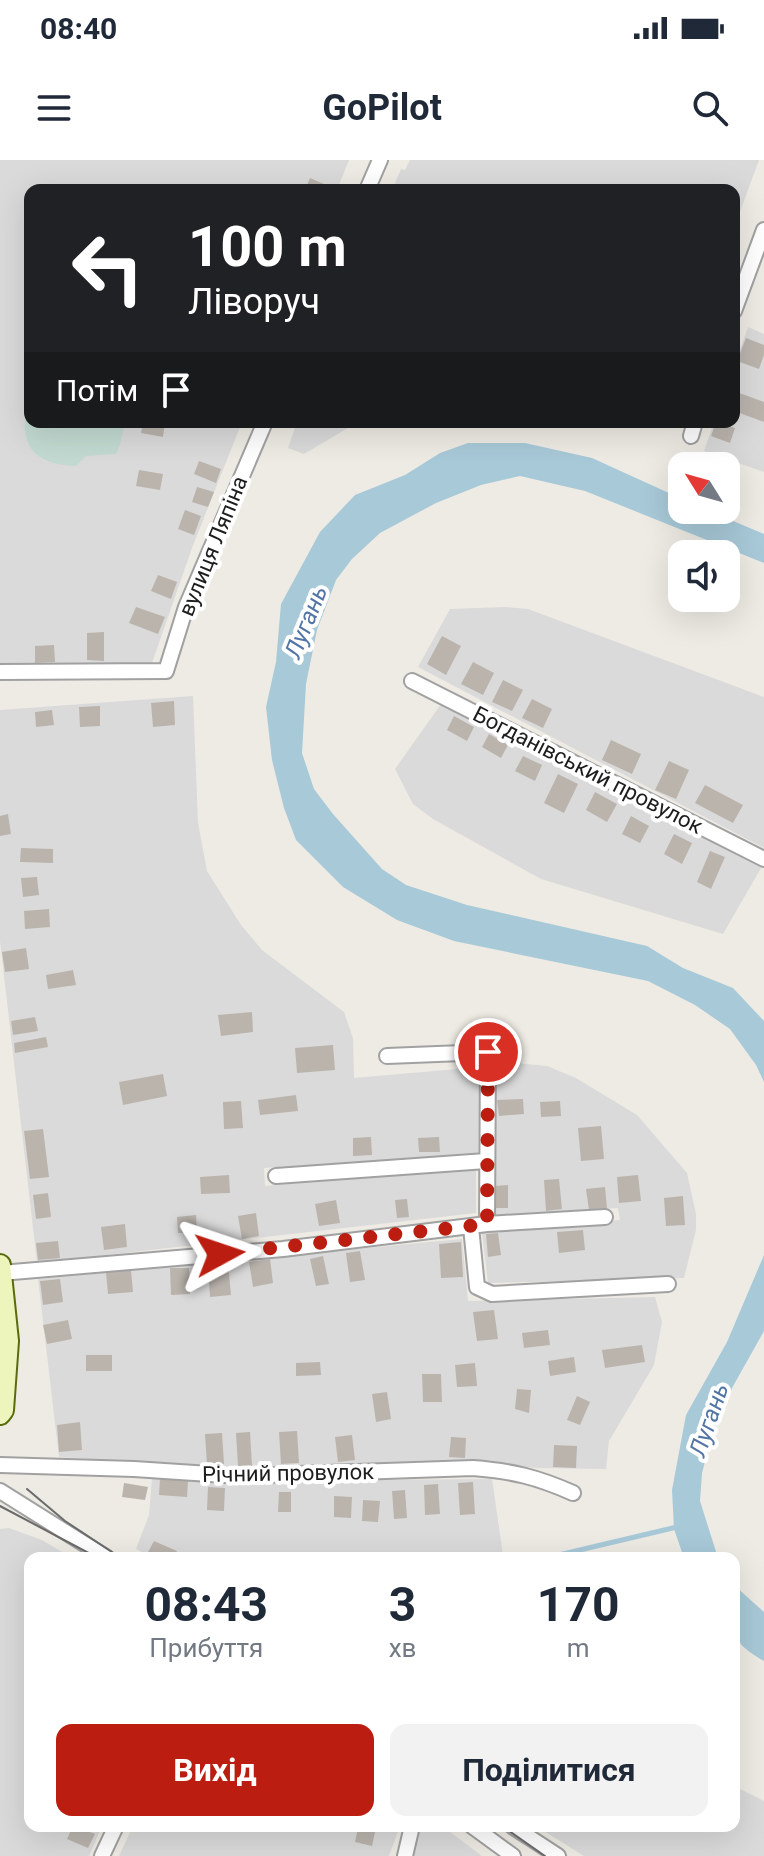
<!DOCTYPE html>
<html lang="uk">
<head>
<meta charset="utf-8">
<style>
  body { margin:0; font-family:Roboto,sans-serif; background:#f2f2f3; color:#1f2937; height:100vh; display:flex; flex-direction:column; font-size:30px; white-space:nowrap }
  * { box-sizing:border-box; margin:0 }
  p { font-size:26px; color:#747a83 }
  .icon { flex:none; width:44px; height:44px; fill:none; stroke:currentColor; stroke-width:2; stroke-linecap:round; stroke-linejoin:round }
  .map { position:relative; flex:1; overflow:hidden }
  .panel { position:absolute; left:24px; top:1392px; width:716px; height:280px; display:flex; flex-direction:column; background:#fff; border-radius:16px; box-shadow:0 8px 32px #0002 }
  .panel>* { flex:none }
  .guide { position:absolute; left:24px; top:24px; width:716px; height:244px; border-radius:16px; box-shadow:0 8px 32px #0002; background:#202124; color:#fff; overflow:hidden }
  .needle { width:52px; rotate:307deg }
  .fabs { position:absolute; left:668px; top:292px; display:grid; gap:16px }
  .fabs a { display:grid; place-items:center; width:72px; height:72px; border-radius:16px; background:#fff; box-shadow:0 8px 32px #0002; font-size:40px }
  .pin { position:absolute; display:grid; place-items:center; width:68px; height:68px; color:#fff; margin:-34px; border:4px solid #fff; border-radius:50%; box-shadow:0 2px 8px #0007 }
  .me { position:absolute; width:88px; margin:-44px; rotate:85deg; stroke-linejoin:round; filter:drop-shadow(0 0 6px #0008) }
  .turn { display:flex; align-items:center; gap:28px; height:168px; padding:0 32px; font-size:36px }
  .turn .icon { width:104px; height:104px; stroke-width:2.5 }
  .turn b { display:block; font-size:56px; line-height:68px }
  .then { display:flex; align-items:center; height:76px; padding:0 32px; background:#0003; gap:16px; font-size:30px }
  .eta { display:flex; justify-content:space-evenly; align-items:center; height:136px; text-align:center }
  .eta b { font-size:48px; font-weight:700; line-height:56px }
  .primary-button { display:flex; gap:16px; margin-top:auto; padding:16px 32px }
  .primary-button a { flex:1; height:92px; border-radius:16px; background:#bb1e10; color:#fff; font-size:32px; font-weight:700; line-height:92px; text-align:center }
  .primary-button a+a { background:#f2f2f3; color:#1f2937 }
  .status { display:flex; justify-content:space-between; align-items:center; height:56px; padding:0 40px; background:#fff; direction:ltr }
  .status svg { height:22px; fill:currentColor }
  header { display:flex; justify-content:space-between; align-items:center; height:104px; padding:0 32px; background:#fff; font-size:36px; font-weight:700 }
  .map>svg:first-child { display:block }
  .residential { fill:#dbdada }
  .wetland { fill:#c2dad1 }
  .water { fill:#a8c9d8 }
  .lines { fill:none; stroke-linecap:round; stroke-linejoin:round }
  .stream { stroke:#a8c9d8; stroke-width:5 }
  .building { fill:#bab4ad }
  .street-casing { stroke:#a1a1a1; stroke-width:18 }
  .secondary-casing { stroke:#596b0d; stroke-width:24 }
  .street { stroke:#fff; stroke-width:14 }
  .secondary { stroke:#edf4bc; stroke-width:20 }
  .tram { stroke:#6b6b6b; stroke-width:2 }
  .route { stroke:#bb1e10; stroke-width:14; stroke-dasharray:0 25.2 }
  .labels { text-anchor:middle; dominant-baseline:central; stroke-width:8; stroke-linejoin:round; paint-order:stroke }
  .street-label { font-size:22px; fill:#1d1d1d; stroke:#fff }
  .water-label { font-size:24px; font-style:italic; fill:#5275a5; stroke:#fff }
</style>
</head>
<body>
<div class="status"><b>08:40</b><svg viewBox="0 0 49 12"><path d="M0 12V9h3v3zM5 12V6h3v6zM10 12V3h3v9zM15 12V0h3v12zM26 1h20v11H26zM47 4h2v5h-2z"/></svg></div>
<header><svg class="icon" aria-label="menu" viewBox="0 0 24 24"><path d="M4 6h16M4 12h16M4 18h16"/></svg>GoPilot<svg class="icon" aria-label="search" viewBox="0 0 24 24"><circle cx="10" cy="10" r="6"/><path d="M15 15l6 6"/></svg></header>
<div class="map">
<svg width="764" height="1696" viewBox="0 0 764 1696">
  <rect width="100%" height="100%" fill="#eeebe4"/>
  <path class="residential" d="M 0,0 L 349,0 L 337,30 L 30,30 L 30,262 L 242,262 L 192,388 L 152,503 L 0,505 Z
    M 410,0 L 759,0 L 734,68 L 734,30 L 392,30 L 401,9 L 405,10 Z
    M 748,167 L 764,174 L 764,312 L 704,291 L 714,262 L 734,262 L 734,207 Z
    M 297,262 L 358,262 L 304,294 L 288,288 Z
    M 505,447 L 528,449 L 764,537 L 764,688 L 418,507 L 450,449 Z
    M 193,536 L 198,663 L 207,711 L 241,765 L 262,790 L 344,852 L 353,878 L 354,918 L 480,907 L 478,994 L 264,1008 L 265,1026 L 476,1007 L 476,1053 L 37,1103 L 0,781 L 0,550 Z
    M 441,544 L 761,708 L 723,774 L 541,719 L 433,659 L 413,644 L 395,609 Z
    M 496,901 L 547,906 L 576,918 L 637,955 L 687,1013 L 696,1054 L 696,1070 L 684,1118 L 488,1123 L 482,1072 L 620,1060 L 618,1048 L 494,1055 Z
    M 462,1079 L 468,1141 L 655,1137 L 662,1162 L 654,1205 L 609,1281 L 606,1309 L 535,1308 L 494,1304 L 192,1306 L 59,1297 L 38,1119 Z
    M 152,1318 L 207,1321 L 492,1319 L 503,1395 L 497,1398 L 153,1398 L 136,1389 L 149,1355 Z
    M 9,1368 L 42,1380 L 72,1398 L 30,1398 L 30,1666 L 102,1666 L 89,1696 L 0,1696 L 0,1369 Z
    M 734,1626 L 764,1641 L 764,1696 L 584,1696 L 536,1666 L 734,1666 Z
    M 133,1666 L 400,1666 L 389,1696 L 119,1696 Z
    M 422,1666 L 442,1666 L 482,1696 L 412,1696 L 416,1676 Z"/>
  <path class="wetland" d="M 30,233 L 30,262 L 125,262 L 120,285 L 116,294 L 86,296 L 76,306 C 25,304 18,277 30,233 Z"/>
  <path class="water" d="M 468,283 L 525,283 L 592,298 L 682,339 L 682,350 L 707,350 L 764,374 L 764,403 L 585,331 L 520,316 L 481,325 L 436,343 L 380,373 L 352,399 L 336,420 L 317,470 L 306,524 L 302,593 L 314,629 L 333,654 L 382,709 L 406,725 L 467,745 L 647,786 L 683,808 L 733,828 L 764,861 L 764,922 L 756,905 L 730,869 L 695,845 L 648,821 L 454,781 L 397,760 L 343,727 L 296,680 L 284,648 L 272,600 L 266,547 L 276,502 L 281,444 L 320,372 L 355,335 L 405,315 L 440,293 Z
    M 764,1095 L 764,1171 L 732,1228 L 711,1279 L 702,1313 L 700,1341 L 718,1398 L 684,1398 L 674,1369 L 672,1330 L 686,1255 L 727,1182 Z
    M 734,1425 L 764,1452 L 764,1501 C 723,1478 734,1467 734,1425 Z"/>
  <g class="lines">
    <path class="stream" d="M 546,1398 L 677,1367"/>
  </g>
  <path class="building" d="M 310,18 L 338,30 L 305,30 Z
    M 746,178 L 764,185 L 764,195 L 759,209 L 737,201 Z
    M 734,231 L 764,242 L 764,262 L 734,251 Z
    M 143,262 L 165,262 L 163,277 L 141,273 Z
    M 716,262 L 735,268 L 730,283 L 711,276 Z
    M 199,301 L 221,309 L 216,323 L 194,314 Z
    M 139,310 L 163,314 L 160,330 L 136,326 Z
    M 197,327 L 214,332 L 208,347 L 192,342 Z
    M 185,350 L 201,356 L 194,375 L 178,369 Z
    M 158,415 L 177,422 L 171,439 L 151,431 Z
    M 136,447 L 165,457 L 158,474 L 129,463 Z
    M 104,472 L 104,501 L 87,500 L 87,473 Z
    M 442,476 L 461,486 L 446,515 L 427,504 Z
    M 54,485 L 55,502 L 35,503 L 35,486 Z
    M 473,502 L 494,513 L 483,535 L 461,524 Z
    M 503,520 L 523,530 L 512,551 L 492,542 Z
    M 532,539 L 552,549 L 543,568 L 522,558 Z
    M 174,541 L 175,565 L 153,567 L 151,543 Z
    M 100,546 L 100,566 L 80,567 L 79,547 Z
    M 52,550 L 54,565 L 36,567 L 35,552 Z
    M 454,556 L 474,567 L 467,581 L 447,570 Z
    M 489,574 L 508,585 L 501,598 L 482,587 Z
    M 611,580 L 641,594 L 632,614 L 602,600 Z
    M 523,596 L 542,605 L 535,621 L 515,611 Z
    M 669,601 L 689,610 L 676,639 L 655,630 Z
    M 558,614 L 578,624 L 564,653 L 544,643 Z
    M 705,625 L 743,645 L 733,663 L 695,643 Z
    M 595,632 L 617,644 L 607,662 L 586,650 Z
    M 8,654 L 11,674 L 0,676 L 0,656 Z
    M 631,656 L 649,666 L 640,683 L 622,674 Z
    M 674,674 L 692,683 L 682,704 L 664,694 Z
    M 21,688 L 53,689 L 53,703 L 20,702 Z
    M 710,691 L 725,697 L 711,729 L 697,722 Z
    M 37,717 L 39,735 L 23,737 L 21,718 Z
    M 49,749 L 50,767 L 25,769 L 24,751 Z
    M 26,788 L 29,809 L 5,812 L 2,792 Z
    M 73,810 L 76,825 L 48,829 L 46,815 Z
    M 252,852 L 253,872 L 221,876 L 218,855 Z
    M 35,857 L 38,871 L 13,875 L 11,861 Z
    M 46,877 L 48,887 L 15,893 L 14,883 Z
    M 333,885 L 335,910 L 297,913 L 295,888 Z
    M 163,914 L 167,936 L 123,945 L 119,922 Z
    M 296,935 L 298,951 L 260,955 L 258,940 Z
    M 523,939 L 524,954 L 499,956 L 497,940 Z
    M 241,941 L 243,968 L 224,969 L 223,942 Z
    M 560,941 L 561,956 L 541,957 L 540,942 Z
    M 601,966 L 604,999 L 581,1001 L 578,968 Z
    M 43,969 L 49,1017 L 30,1019 L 24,971 Z
    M 371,977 L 372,995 L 353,996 L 353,978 Z
    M 439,977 L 440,992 L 419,992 L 418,978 Z
    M 229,1015 L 230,1033 L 201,1034 L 200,1017 Z
    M 638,1015 L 641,1041 L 619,1043 L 617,1017 Z
    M 559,1019 L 562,1049 L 546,1051 L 544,1020 Z
    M 508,1025 L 508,1048 L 495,1048 L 494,1026 Z
    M 605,1027 L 607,1048 L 589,1050 L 586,1029 Z
    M 48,1033 L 51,1057 L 36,1059 L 33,1035 Z
    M 683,1036 L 685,1065 L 666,1066 L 664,1038 Z
    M 407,1039 L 409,1057 L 397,1058 L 395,1040 Z
    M 336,1040 L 340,1063 L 319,1066 L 315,1044 Z
    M 256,1053 L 259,1076 L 242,1079 L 238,1056 Z
    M 196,1055 L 197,1072 L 178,1073 L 177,1057 Z
    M 125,1064 L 127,1087 L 104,1090 L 101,1067 Z
    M 583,1070 L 585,1090 L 559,1093 L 557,1072 Z
    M 498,1073 L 501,1095 L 488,1097 L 486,1074 Z
    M 58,1081 L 60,1098 L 38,1100 L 36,1083 Z
    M 461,1082 L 463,1117 L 441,1118 L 439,1084 Z
    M 360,1091 L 365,1120 L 350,1122 L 346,1093 Z
    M 323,1096 L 329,1124 L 316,1126 L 310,1099 Z
    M 270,1099 L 273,1123 L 253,1127 L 249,1102 Z
    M 228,1104 L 231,1135 L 210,1137 L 208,1106 Z
    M 170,1108 L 189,1108 L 190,1134 L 171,1135 Z
    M 131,1110 L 133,1132 L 108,1134 L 106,1112 Z
    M 60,1119 L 63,1142 L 43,1145 L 40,1121 Z
    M 494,1150 L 498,1179 L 477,1181 L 473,1152 Z
    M 68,1160 L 72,1179 L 47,1184 L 43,1165 Z
    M 548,1170 L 550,1185 L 524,1188 L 522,1173 Z
    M 642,1185 L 645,1202 L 605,1208 L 602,1190 Z
    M 86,1195 L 112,1195 L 112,1211 L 86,1211 Z
    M 574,1197 L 576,1212 L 550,1216 L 548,1201 Z
    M 320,1202 L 321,1215 L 296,1216 L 296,1203 Z
    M 475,1203 L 477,1226 L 457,1227 L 455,1205 Z
    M 422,1214 L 441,1214 L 442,1242 L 423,1242 Z
    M 517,1229 L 531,1230 L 529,1253 L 515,1249 Z
    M 387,1232 L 391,1259 L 376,1262 L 372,1234 Z
    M 577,1236 L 590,1242 L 580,1265 L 567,1260 Z
    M 80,1262 L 82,1290 L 59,1292 L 57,1265 Z
    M 297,1271 L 299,1303 L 281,1304 L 279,1272 Z
    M 250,1272 L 252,1306 L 238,1306 L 236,1273 Z
    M 222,1273 L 224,1304 L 207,1305 L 205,1274 Z
    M 352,1275 L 355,1300 L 338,1302 L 335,1277 Z
    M 451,1277 L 466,1278 L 465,1298 L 449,1297 Z
    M 554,1285 L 577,1286 L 576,1308 L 553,1307 Z
    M 160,1319 L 188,1321 L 187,1337 L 159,1335 Z
    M 473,1322 L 475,1354 L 460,1355 L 458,1323 Z
    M 124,1323 L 148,1327 L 145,1340 L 122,1337 Z
    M 438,1324 L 440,1354 L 425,1355 L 424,1325 Z
    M 208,1327 L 225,1328 L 224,1351 L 207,1350 Z
    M 405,1330 L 407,1358 L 394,1359 L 392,1331 Z
    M 279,1332 L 291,1332 L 291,1352 L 278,1352 Z
    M 334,1336 L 352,1337 L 351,1358 L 334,1357 Z
    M 363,1340 L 380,1341 L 378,1362 L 362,1361 Z
    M 154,1381 L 177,1391 L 174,1398 L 156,1398 L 147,1394 Z
    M 73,1666 L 95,1674 L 88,1688 L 67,1679 Z
    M 358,1668 L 375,1672 L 372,1686 L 355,1682 Z"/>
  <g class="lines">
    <defs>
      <path id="street" d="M 367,30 L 380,0
        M 734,151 L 764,70
        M 691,276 L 695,262
        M 0,512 L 166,511 L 186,447 L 265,262
        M 412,521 L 764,699
        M 387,896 L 488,892 L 487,1064
        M 276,1016 L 486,1001
        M 471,1067 L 477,1127 L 492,1134 L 668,1124
        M 1,1113 L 283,1089 L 487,1064 L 605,1057
        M 0,1305 L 134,1309 L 240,1316 L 473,1308 C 512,1311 537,1317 573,1333
        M 0,1331 L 107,1398
        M 472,1666 L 513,1696
        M 512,1666 L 558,1696
        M 102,1696 L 116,1666
        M 405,1696 L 412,1666"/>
      <path id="secondary" d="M 0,1105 L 8,1181 L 3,1250 L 0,1254"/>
    </defs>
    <use href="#street" class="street-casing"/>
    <use href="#secondary" class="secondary-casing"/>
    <use href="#street" class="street"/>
    <use href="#secondary" class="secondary"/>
    <path class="tram" d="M 27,1329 L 65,1361 L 121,1398
      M 0,1346 L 98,1398
      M 502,1666 L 545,1696"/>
  </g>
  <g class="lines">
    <path class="route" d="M 220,1094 L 487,1064 L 488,892"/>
  </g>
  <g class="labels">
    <g class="street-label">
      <text transform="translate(213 386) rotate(-68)">вулиця Ляпіна</text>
      <text transform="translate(588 610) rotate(27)">Богданівський провулок</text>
      <text transform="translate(288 1313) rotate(-1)">Річний провулок</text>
    </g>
    <g class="water-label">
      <text transform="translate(306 462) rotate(-68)">Лугань</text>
      <text transform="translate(709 1260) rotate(-71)">Лугань</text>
    </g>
  </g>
</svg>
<div class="fabs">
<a><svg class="needle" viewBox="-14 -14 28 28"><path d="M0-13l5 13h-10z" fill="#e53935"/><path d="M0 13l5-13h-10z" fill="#747a83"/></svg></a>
<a><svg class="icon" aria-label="sound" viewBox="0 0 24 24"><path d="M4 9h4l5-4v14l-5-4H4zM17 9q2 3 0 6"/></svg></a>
</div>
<div class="pin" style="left:488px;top:892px;background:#d93025"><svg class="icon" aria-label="arrive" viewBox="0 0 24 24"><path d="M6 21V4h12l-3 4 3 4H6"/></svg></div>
<svg class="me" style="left:220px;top:1094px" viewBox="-20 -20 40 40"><path d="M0-17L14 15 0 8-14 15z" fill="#bb1e10" stroke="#fff" stroke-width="4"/></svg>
<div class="guide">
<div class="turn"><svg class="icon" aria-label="left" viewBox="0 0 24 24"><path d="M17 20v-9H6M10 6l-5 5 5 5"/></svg><div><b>100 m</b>Ліворуч</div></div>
<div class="then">Потім<svg class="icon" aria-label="arrive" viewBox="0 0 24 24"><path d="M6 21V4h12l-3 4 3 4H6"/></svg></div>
</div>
<section class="panel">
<div class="eta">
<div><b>08:43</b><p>Прибуття</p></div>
<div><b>3</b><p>хв</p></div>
<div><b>170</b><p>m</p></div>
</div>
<div class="primary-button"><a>Вихід</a><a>Поділитися</a></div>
</section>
</div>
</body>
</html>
